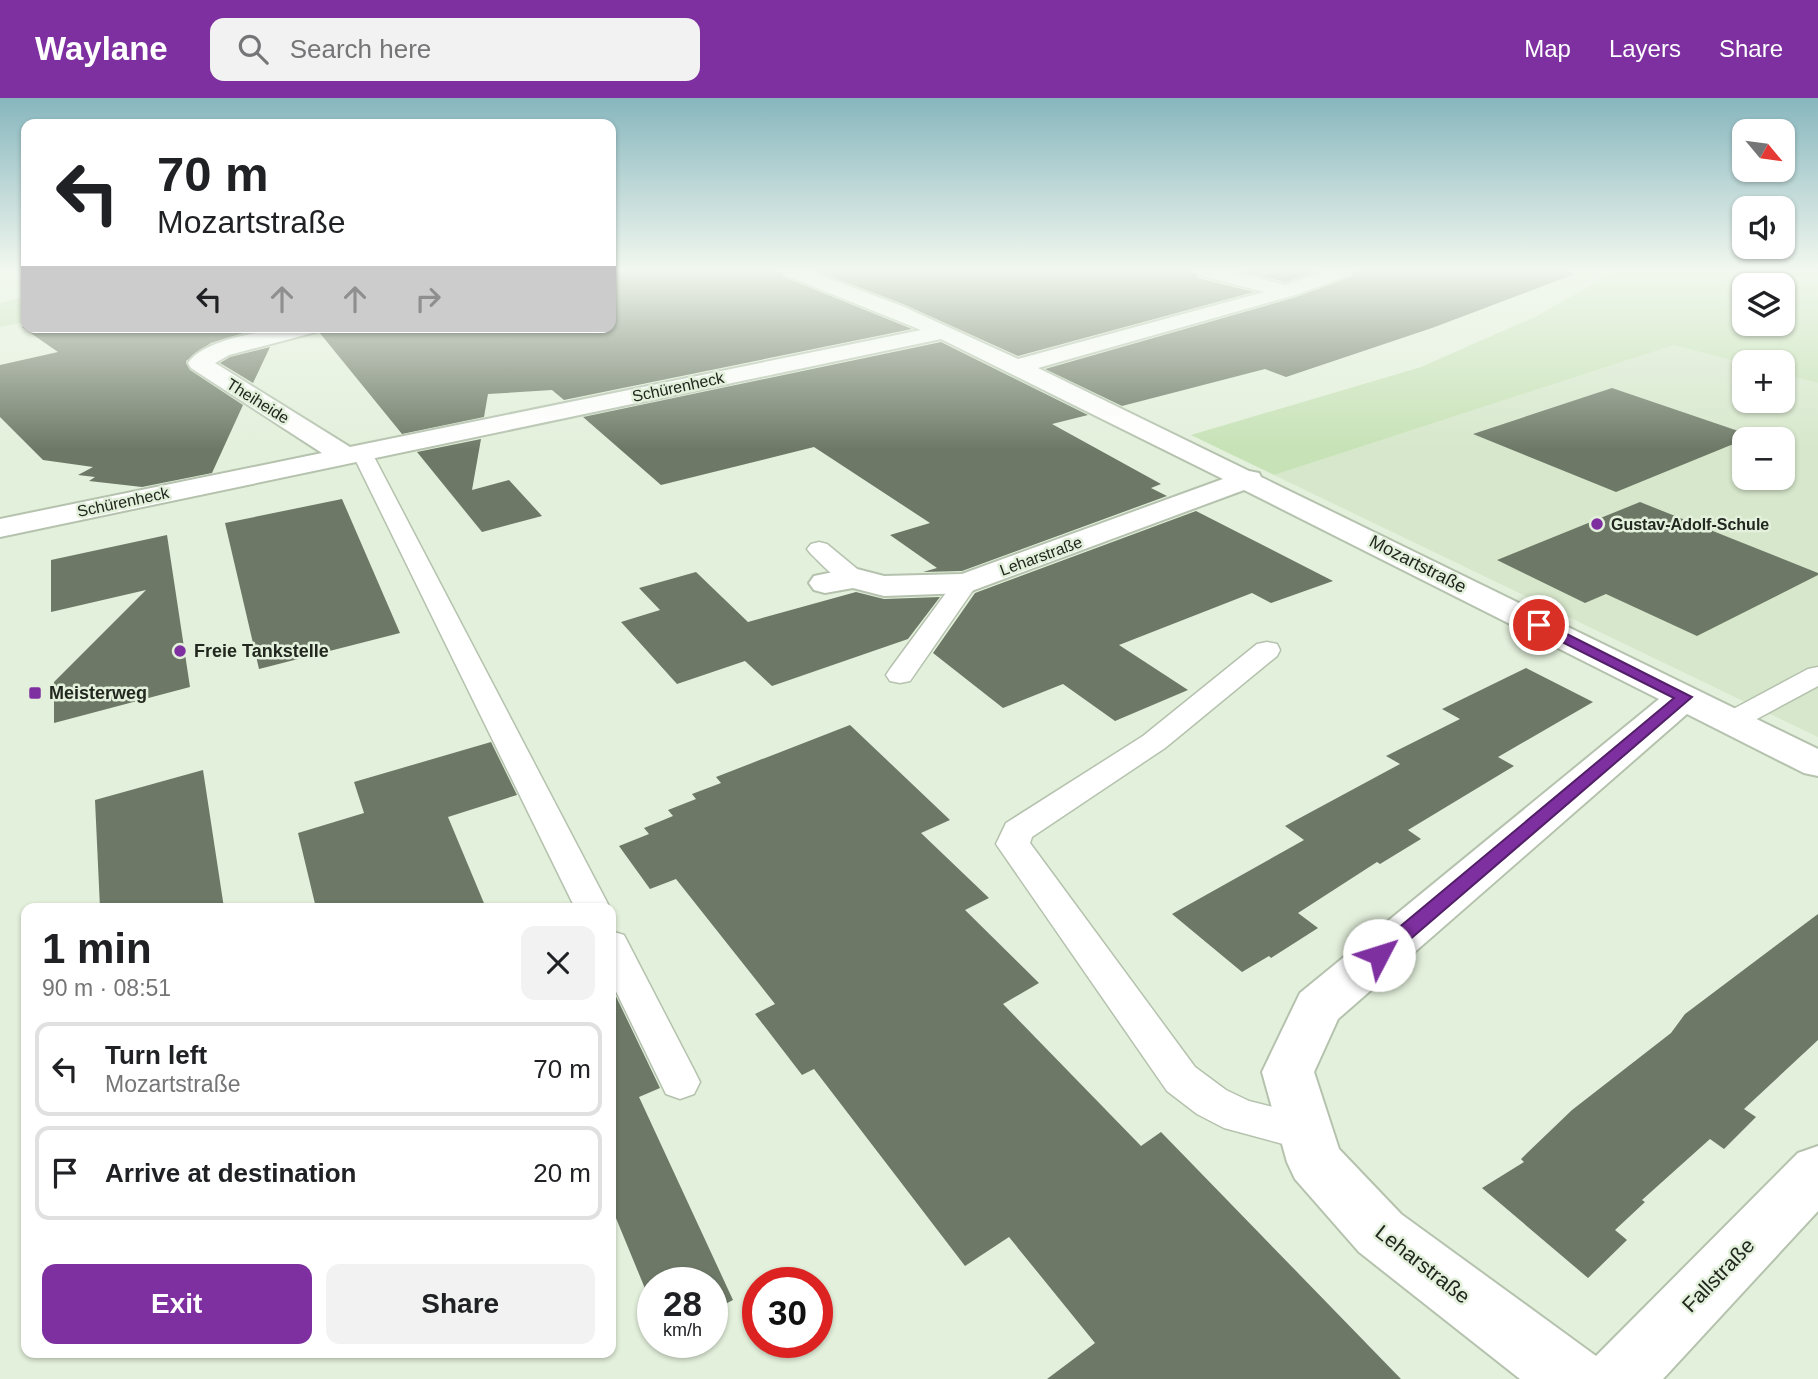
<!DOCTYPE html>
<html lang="en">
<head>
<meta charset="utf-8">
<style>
  body { margin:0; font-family:Helvetica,sans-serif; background:#f2f2f2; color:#202124; height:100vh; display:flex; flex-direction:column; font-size:26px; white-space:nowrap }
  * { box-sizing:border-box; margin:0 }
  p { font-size:23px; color:#757577 }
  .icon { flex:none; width:38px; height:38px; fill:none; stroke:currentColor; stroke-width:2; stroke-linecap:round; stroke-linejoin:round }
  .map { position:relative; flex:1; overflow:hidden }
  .drawer { position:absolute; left:21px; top:805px; width:595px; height:455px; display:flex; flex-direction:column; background:#fff; border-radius:14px; box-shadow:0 2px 5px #0004 }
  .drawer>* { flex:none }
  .top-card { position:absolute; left:21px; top:21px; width:595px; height:214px; border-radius:14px; box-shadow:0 2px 5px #0004; background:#fff; color:#202124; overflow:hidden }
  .needle { width:46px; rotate:119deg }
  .fabs { position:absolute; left:1732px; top:21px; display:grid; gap:14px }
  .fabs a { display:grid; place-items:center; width:63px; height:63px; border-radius:14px; background:#fff; box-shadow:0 2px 5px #0004; font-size:35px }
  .speed { position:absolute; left:637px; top:1169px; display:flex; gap:14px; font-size:35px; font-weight:700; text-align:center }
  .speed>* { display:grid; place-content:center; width:91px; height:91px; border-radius:50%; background:#fff; box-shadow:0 2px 5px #0004; line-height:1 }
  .speed small { font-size:18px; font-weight:400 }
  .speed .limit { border:10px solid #d22; background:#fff; color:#111 }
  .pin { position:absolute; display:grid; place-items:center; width:60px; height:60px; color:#fff; margin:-30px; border:4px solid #fff; border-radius:50%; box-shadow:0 2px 7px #0007 }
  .me { position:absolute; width:77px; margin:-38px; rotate:50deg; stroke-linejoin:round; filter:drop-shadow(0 0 5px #0008) }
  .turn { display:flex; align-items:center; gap:24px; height:147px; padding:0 21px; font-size:32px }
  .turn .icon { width:91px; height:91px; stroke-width:2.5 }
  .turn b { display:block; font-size:49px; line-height:60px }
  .lanes { display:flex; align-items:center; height:66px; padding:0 21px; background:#0003; justify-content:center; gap:35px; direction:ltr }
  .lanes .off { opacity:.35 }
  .round { display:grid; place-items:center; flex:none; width:74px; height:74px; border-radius:14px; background:#f2f2f2 }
  .head { display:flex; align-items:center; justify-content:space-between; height:119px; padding:0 21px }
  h1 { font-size:42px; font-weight:700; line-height:52px }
  .primary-button { display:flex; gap:14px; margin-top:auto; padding:14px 21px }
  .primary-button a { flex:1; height:80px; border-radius:14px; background:#7e2fa0; color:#fff; font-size:28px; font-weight:700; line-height:80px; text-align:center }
  .primary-button a+a { background:#f2f2f2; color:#202124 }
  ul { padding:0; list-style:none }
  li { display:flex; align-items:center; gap:21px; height:94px; margin:0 14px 10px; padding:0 7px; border:4px solid #e0e0e0; border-radius:14px }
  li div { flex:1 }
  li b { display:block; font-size:26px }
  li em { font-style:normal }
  header { display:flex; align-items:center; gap:42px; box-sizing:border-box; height:98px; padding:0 35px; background:#7e2fa0; color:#fff }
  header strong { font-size:33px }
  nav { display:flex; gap:38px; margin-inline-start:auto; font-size:24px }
  .search { width:490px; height:63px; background:#f2f2f2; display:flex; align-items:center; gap:18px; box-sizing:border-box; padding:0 24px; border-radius:14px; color:#757577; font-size:26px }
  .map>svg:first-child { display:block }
  .built { fill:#d6e7cb; fill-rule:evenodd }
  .green { fill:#c7e2b6; fill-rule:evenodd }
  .building { fill:#6d7966 }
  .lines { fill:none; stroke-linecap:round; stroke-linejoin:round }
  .service-casing { stroke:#b5c2ae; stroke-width:3 }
  .minor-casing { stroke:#b5c2ae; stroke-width:4 }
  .service { fill:#fff; fill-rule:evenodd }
  .minor { fill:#fff; fill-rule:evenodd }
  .route { fill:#7e2fa0; stroke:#521f68; stroke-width:2 }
  .poi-dot { fill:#7e2fa0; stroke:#e3f0db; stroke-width:2.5 }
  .labels { text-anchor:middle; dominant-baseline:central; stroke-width:5; stroke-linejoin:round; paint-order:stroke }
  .far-street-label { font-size:16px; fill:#22271f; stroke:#e3f0db }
  .far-poi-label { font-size:16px; font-weight:bold; fill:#22271f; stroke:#e3f0db; text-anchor:start }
  .street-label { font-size:18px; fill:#22271f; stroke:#e3f0db }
  .poi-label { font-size:18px; font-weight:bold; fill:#22271f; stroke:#e3f0db; text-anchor:start }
  .near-street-label { font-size:21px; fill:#22271f; stroke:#e3f0db }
</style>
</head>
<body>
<header>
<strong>Waylane</strong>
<div class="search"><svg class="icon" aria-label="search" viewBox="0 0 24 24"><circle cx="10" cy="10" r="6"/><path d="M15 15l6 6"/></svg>Search here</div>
<nav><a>Map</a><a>Layers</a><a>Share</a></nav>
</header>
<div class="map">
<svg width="1818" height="1281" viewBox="0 0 1818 1281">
  <rect width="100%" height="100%" fill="#e3f0db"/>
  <path class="built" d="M 1674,247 L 1745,266 L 1745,303 L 1783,303 L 1783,276 L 1818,285 L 1818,639 L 1274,377 ZM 1745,341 L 1783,341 L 1783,380 L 1745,380 Z"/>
  <path class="green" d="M 1615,173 L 1818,173 L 1818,285 L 1783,276 L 1783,264 L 1745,266 L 1674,247 L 1274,377 L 1191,337 L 1421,269 L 1537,218 ZM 1745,187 L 1783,187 L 1783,226 L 1745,226 Z
    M 26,198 L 26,224 L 0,229 L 0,205 Z"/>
  <path class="building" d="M 611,173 L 780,173 L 784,179 L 912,231 L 564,302 L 552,292 L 488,296 L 484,319 L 402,336 L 319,234 L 320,229 L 611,229 Z
    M 816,173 L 1194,173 L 1198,180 L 1254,194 L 1018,258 L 903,206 Z
    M 1239,173 L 1317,173 L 1286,184 Z
    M 1354,173 L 1571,173 L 1572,177 L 1432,230 L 1286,279 L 1265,271 L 1122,308 L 1045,271 L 1296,199 L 1351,179 Z
    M 22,229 L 277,229 L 247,234 L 211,245 L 186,263 L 190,272 L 243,307 L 212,375 L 142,389 L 89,383 L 95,379 L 78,377 L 93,369 L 43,362 L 0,319 L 0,267 L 58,254 Z
    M 941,244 L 1088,317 L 1052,326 L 1161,386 L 1151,390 L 1167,398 L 962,473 L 923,474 L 937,470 L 890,437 L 930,425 L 814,349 L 661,387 L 583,319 Z
    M 270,249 L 253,285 L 220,265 L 230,259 Z
    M 1612,290 L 1753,338 L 1616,394 L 1473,336 Z
    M 481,341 L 472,392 L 509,382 L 542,418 L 482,434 L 417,354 Z
    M 342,401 L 400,535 L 259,571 L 225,425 Z
    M 1640,404 L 1818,475 L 1818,477 L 1697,538 L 1606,496 L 1585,505 L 1497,462 Z
    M 1196,413 L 1333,483 L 1271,505 L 1252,495 L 1119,547 L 1188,592 L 1115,623 L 1063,586 L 1003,610 L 933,555 L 975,495 Z
    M 167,437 L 190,589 L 54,625 L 54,584 L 146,492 L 51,514 L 51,462 Z
    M 696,474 L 748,524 L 856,494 L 884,501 L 940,499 L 908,541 L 772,588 L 745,563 L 677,586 L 621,524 L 660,512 L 639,490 Z
    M 1526,570 L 1593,604 L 1498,659 L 1514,668 L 1408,732 L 1421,741 L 1380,766 L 1377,764 L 1298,815 L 1318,830 L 1271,860 L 1269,858 L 1242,874 L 1172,816 L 1304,742 L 1285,728 L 1400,666 L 1386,658 L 1460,621 L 1442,611 Z
    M 850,627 L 950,722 L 921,735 L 989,800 L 965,812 L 1039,885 L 1003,906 L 1141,1048 L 1161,1034 L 1401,1281 L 1047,1281 L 1095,1245 L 1009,1139 L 965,1168 L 814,971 L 802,977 L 755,916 L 775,906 L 676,781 L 650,791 L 619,748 L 649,736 L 644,730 L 673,718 L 668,712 L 696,701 L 692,696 L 721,685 L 716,679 Z
    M 491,644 L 517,697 L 448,719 L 486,810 L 316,810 L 298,735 L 364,715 L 354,684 Z
    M 203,672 L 224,810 L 100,810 L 95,702 Z
    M 1818,816 L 1818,942 L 1744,1011 L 1756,1019 L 1724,1051 L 1710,1041 L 1642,1102 L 1645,1104 L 1615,1132 L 1627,1142 L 1588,1180 L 1482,1090 L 1524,1064 L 1521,1061 L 1572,1012 L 1671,935 L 1685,916 Z
    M 611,888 L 660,990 L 639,999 L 733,1202 L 712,1213 L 712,1185 L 653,1185 L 653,1210 L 611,1108 Z"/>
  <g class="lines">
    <defs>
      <path id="service" d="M 362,349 L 369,351 L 372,355 L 610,810 L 575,810 L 352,355 L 355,351 Z
        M 819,444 L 827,446 L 862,475 L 865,480 L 862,485 C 841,490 825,469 811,456 L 807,451 L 811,446 Z
        M 966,478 L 975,480 L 978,485 L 910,583 L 900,585 L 890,583 L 886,577 L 890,571 L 957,480 Z
        M 1267,544 L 1277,546 L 1280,552 L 1277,558 L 1165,650 L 1032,739 L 1030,745 L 1195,969 L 1226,992 L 1249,1003 L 1320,1021 L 1326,1034 L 1320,1047 L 1305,1052 L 1224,1030 L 1197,1016 L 1167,993 L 996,746 L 1006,725 L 1143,638 L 1257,546 Z
        M 1818,569 L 1818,588 L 1742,629 L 1732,632 L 1722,629 L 1717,623 L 1722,617 L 1808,571 Z
        M 611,833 L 624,837 L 694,972 L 700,984 L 694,996 L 680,1001 L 666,996 L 611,883 Z"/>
      <path id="minor" d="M 783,173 L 809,173 L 902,208 L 1018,261 L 1264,194 L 1199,177 L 1197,173 L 1228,173 L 1286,187 L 1325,173 L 1352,173 L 1350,177 L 1295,197 L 1038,270 L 1249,373 L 1259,375 L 1261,379 L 1818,651 L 1818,678 L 1804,675 L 1687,616 L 1338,921 L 1314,974 L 1339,1051 L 1401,1116 L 1596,1258 L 1798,1055 L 1818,1048 L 1818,1113 L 1663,1281 L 1520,1281 L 1359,1154 L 1295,1081 L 1287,1064 L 1262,974 L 1300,895 L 1659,601 L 1244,392 L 966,495 L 884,498 L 853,490 L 825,495 L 814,492 L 809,485 L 814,478 L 853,470 L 884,478 L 962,476 L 1223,381 L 941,241 L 0,439 L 0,421 L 322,355 L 191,270 L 188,265 C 207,237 286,229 318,229 L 316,234 L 229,257 L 215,265 L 350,349 L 921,232 L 785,177 Z"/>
    </defs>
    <use href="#service" class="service-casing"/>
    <use href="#minor" class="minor-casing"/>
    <use href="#service" class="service"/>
    <use href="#minor" class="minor"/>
  </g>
  <linearGradient id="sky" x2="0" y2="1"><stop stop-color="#87b6be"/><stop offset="0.49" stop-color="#f2f8ef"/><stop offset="1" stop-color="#f2f8ef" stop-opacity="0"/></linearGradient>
  <rect width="1818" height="352" fill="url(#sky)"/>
  <path class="route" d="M 1539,522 L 1692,599 L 1386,862 L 1379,865 L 1372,862 L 1369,857 L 1372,852 L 1674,600 L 1534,530 L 1532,527 Z"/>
  <g class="poi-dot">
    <circle cx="1597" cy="426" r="7"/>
    <circle cx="180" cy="553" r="7"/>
    <rect x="28" y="588" width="14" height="14" rx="3.5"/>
  </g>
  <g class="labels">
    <g class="far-street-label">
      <text transform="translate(678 289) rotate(-12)">Schürenheck</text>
      <text transform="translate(258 303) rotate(32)">Theiheide</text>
      <text transform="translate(123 404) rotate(-12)">Schürenheck</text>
      <text transform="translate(1041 458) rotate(-20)">Leharstraße</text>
    </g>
    <g class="far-poi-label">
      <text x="1611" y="426">Gustav-Adolf-Schule</text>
    </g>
    <g class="street-label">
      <text transform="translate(1418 466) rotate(27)">Mozartstraße</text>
    </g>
    <g class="poi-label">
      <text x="194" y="553">Freie Tankstelle</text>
      <text x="49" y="595">Meisterweg</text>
    </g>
    <g class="near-street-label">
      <text transform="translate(1423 1166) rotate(38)">Leharstraße</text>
      <text transform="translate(1718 1177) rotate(-46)">Fallstraße</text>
    </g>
  </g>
</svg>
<div class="fabs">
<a><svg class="needle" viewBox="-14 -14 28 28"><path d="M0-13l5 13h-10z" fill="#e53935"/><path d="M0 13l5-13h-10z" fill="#757577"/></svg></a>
<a><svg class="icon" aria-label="sound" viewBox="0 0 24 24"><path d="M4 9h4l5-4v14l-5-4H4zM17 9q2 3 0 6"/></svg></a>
<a><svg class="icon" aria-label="layers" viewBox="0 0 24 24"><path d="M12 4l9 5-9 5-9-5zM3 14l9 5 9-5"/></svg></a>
<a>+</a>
<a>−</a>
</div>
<div class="speed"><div>28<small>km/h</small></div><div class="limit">30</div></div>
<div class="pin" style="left:1539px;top:527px;background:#d93025"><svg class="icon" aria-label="arrive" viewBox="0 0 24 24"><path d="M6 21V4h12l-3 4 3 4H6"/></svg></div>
<svg class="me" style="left:1379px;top:857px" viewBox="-20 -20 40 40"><circle r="19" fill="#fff"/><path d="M0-13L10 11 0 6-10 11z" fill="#7e2fa0"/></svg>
<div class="top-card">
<div class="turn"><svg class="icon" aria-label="left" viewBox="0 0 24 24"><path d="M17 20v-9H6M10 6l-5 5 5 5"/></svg><div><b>70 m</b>Mozartstraße</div></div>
<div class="lanes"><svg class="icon" aria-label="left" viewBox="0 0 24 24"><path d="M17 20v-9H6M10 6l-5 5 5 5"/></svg><svg class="icon off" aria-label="ahead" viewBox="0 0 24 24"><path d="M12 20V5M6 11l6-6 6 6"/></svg><svg class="icon off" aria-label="ahead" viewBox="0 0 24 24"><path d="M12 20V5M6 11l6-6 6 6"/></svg><svg class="icon off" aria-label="right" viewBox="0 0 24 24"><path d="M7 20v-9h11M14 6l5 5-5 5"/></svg></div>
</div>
<section class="drawer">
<div class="head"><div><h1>1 min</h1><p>90 m · 08:51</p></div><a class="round"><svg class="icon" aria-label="close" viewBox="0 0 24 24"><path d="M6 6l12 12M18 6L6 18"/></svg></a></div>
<ul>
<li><svg class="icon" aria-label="left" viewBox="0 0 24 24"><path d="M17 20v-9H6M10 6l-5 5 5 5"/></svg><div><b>Turn left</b><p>Mozartstraße</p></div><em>70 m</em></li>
<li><svg class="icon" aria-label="arrive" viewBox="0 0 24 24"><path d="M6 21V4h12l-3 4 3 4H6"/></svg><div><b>Arrive at destination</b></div><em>20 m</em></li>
</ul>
<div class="primary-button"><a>Exit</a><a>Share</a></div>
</section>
</div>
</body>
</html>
